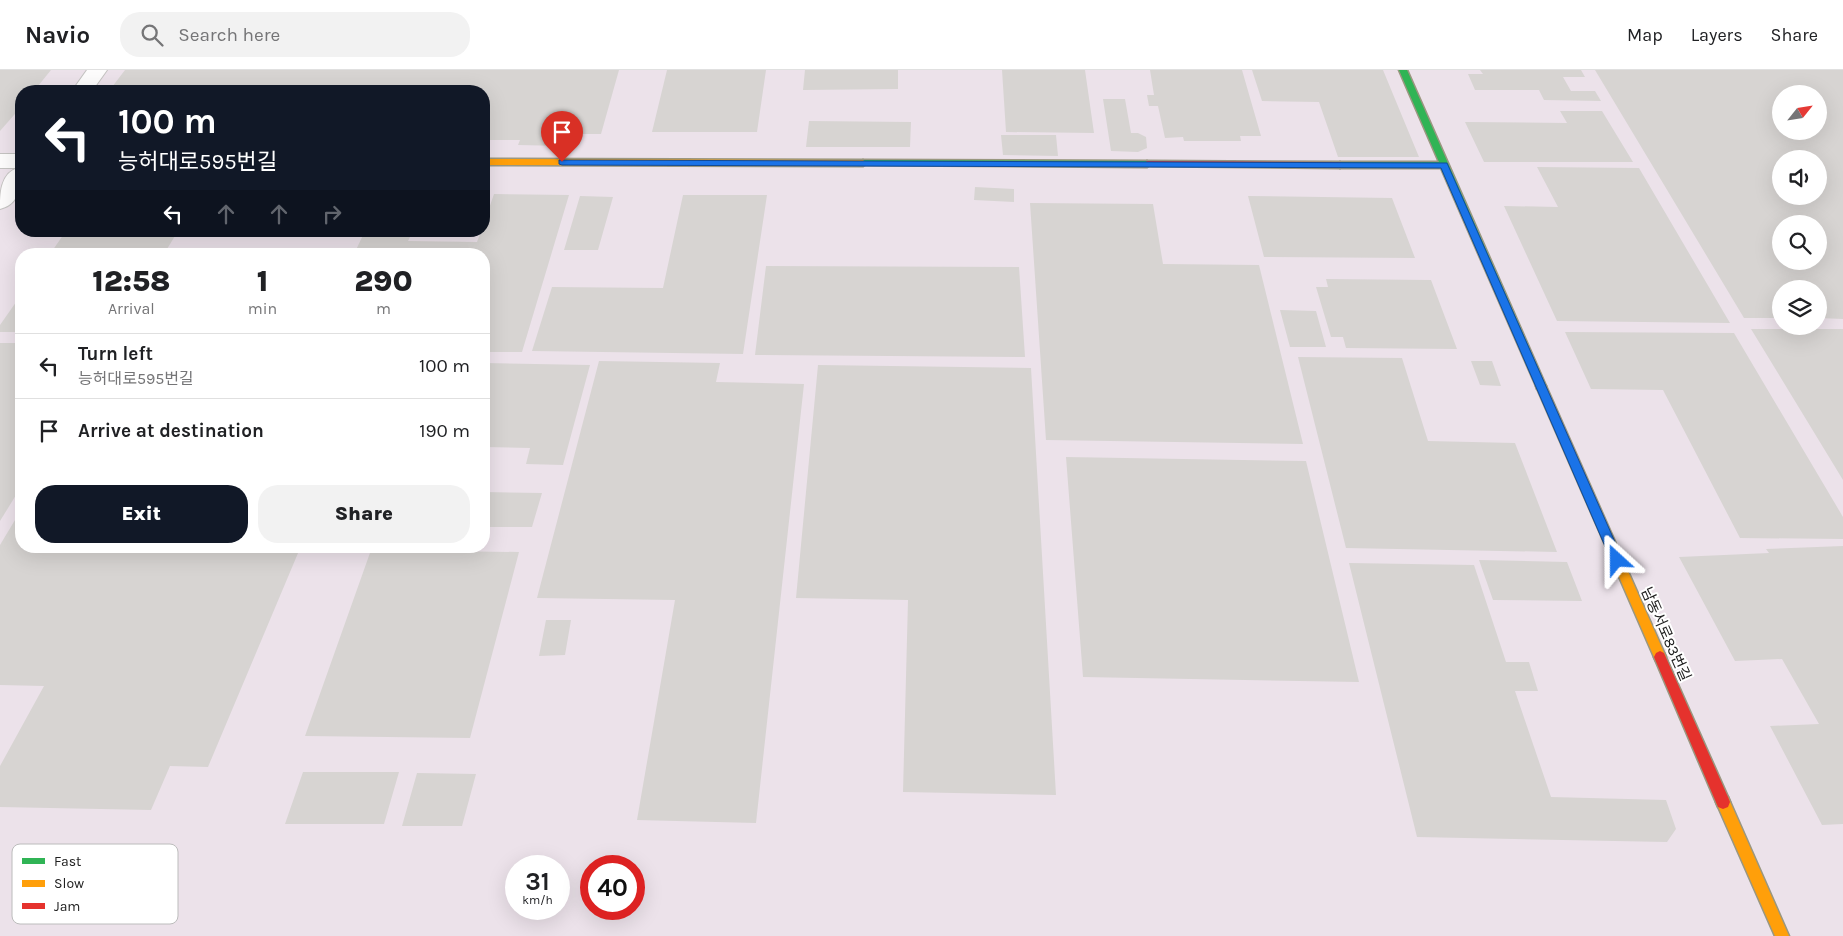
<!DOCTYPE html>
<html lang="en">
<head>
<meta charset="utf-8">
<style>
  body { margin:0; font-family:Karla,"Noto Sans KR",sans-serif; background:#f2f2f2; color:#202124; height:100vh; display:flex; flex-direction:column; font-size:19px; white-space:nowrap }
  * { box-sizing:border-box; margin:0 }
  p { font-size:16px; color:#757577 }
  .icon { flex:none; width:28px; height:28px; fill:none; stroke:currentColor; stroke-width:2; stroke-linecap:round; stroke-linejoin:round }
  .map { position:relative; flex:1; overflow:hidden }
  .panel { position:absolute; left:15px; top:178px; width:475px; height:305px; display:flex; flex-direction:column; background:#fff; border-radius:20px; box-shadow:0 5px 20px #0002 }
  .panel>* { flex:none }
  .guide { position:absolute; left:15px; top:15px; width:475px; height:152px; border-radius:20px; box-shadow:0 5px 20px #0002; background:#111827; color:#fff; overflow:hidden }
  .needle { width:32px; rotate:60deg }
  .controls { position:absolute; left:1772px; top:15px; display:grid; gap:10px }
  .controls a { display:grid; place-items:center; width:55px; height:55px; border-radius:50%; background:#fff; box-shadow:0 5px 20px #0002; font-size:25px }
  .speed { position:absolute; left:505px; top:785px; display:flex; gap:10px; font-size:25px; font-weight:700; text-align:center }
  .speed>* { display:grid; place-content:center; width:65px; height:65px; border-radius:50%; background:#fff; box-shadow:0 5px 20px #0002; line-height:1 }
  .speed small { font-size:12px; font-weight:400 }
  .speed .limit { border:8px solid #d22; background:#fff; color:#111 }
  .pin { position:absolute; display:grid; place-items:center; width:42px; height:42px; color:#fff; margin:-51px -21px; border-radius:50% 50% 50% 0; rotate:-45deg; box-shadow:0 0 5px #0007 }
  .pin .icon { rotate:45deg }
  .me { position:absolute; width:55px; margin:-28px; rotate:336deg; stroke-linejoin:round; filter:drop-shadow(0 0 4px #0008) }
  .turn { display:flex; align-items:center; gap:18px; height:105px; padding:0 20px; font-size:22px }
  .turn .icon { width:65px; height:65px; stroke-width:2.5 }
  .turn b { display:block; font-size:35px; line-height:42px }
  .lanes { display:flex; align-items:center; height:48px; padding:0 20px; background:#0003; justify-content:center; gap:25px; direction:ltr }
  .lanes .off { opacity:.35 }
  .eta { display:flex; justify-content:space-evenly; align-items:center; height:85px; text-align:center }
  .eta b { font-size:30px; font-weight:800; line-height:35px }
  .primary-button { display:flex; gap:10px; margin-top:auto; padding:10px 20px }
  .primary-button a { flex:1; height:58px; border-radius:20px; background:#111827; color:#fff; font-size:20px; font-weight:800; line-height:58px; text-align:center }
  .primary-button a+a { background:#f2f2f2; color:#202124 }
  ul { padding:0; list-style:none }
  li { display:flex; align-items:center; gap:15px; height:65px; padding:0 20px; border-top:1px solid #e0e0e0 }
  li div { flex:1 }
  li b { display:block; font-size:19px }
  li em { font-style:normal }
  header { display:flex; align-items:center; gap:30px; box-sizing:border-box; height:70px; padding:0 25px; background:#fff; border-bottom:1px solid #e0e0e0 }
  header strong { font-size:24px }
  nav { display:flex; gap:28px; margin-inline-start:auto; font-size:18px }
  .search { width:350px; height:45px; background:#f2f2f2; display:flex; align-items:center; gap:12px; box-sizing:border-box; padding:0 18px; border-radius:20px; color:#757577; font-size:19px }
  .map>svg:first-child { display:block }
  .industrial { fill:#ece2ea; fill-rule:evenodd }
  .building { fill:#d7d4d2; fill-rule:evenodd }
  .lines { fill:none; stroke-linecap:round; stroke-linejoin:round }
  .street-casing { stroke:#c4c3c1; stroke-width:2 }
  .fast-casing { stroke:#9a9780; stroke-width:3 }
  .slow-casing { stroke:#9a9780; stroke-width:3 }
  .jam-casing { stroke:#9a9780; stroke-width:3 }
  .street { fill:#fdfcfc; fill-rule:evenodd }
  .fast { fill:#30b455; fill-rule:evenodd }
  .slow { fill:#ff9f0a; fill-rule:evenodd }
  .jam { fill:#e5322d; fill-rule:evenodd }
  .route { fill:#1a73e8; stroke:#114b97 }
  .labels { text-anchor:middle; dominant-baseline:central; stroke-width:4; stroke-linejoin:round; paint-order:stroke }
  .street-label { font-size:15px; fill:#202020; stroke:#fff }
  .key { fill:#fff; stroke:#bcbcbc; stroke-width:1 }
  .key-label { font-size:14px; fill:#202020 }
</style>
</head>
<body>
<header>
<strong>Navio</strong>
<div class="search"><svg class="icon" aria-label="search" viewBox="0 0 24 24"><circle cx="10" cy="10" r="6"/><path d="M15 15l6 6"/></svg>Search here</div>
<nav><a>Map</a><a>Layers</a><a>Share</a></nav>
</header>
<div class="map">
<svg width="1843" height="866" viewBox="0 0 1843 866">
  <rect width="100%" height="100%" fill="#efece9"/>
  <path class="industrial" d="M 0,0 L 1843,0 L 1843,866 L 0,866 ZM 21,21 L 484,21 L 484,161 L 21,161 ZM 1781,24 L 1819,24 L 1819,61 L 1781,61 ZM 1781,89 L 1819,89 L 1819,126 L 1781,126 ZM 1781,154 L 1819,154 L 1819,191 L 1781,191 ZM 21,184 L 484,184 L 484,476 L 21,476 ZM 1781,219 L 1819,219 L 1819,256 L 1781,256 ZM 516,796 L 559,796 L 559,839 L 516,839 ZM 591,796 L 634,796 L 634,839 L 591,839 Z"/>
  <path class="building" d="M 0,0 L 51,0 L 34,21 L 21,21 L 21,37 L 0,61 Z
    M 125,0 L 619,0 L 601,64 L 566,64 L 563,76 L 518,75 L 520,70 L 484,70 L 484,21 L 109,21 Z
    M 667,0 L 766,0 L 757,62 L 652,62 Z
    M 805,0 L 898,0 L 898,19 L 803,20 Z
    M 1002,0 L 1085,0 L 1094,63 L 1006,62 Z
    M 1150,0 L 1242,0 L 1261,66 L 1240,66 L 1241,71 L 1184,71 L 1183,67 L 1165,68 L 1158,36 L 1149,36 L 1147,25 L 1154,25 Z
    M 1252,0 L 1383,0 L 1419,87 L 1338,87 L 1319,32 L 1262,31 Z
    M 1480,0 L 1581,0 L 1585,7 L 1563,7 L 1571,21 L 1595,21 L 1601,31 L 1544,30 L 1539,20 L 1475,20 L 1468,4 L 1483,4 Z
    M 1595,0 L 1843,0 L 1843,249 L 1819,248 L 1819,219 L 1781,219 L 1781,248 L 1744,248 ZM 1781,24 L 1819,24 L 1819,61 L 1781,61 ZM 1781,89 L 1819,89 L 1819,126 L 1781,126 ZM 1781,154 L 1819,154 L 1819,191 L 1781,191 Z
    M 1103,29 L 1125,29 L 1131,63 L 1138,63 L 1146,67 L 1147,78 L 1138,82 L 1111,81 Z
    M 1560,41 L 1602,41 L 1633,92 L 1484,92 L 1465,52 L 1567,53 Z
    M 809,51 L 911,52 L 910,77 L 806,77 Z
    M 1001,65 L 1056,65 L 1058,86 L 1003,85 Z
    M 1537,97 L 1639,98 L 1730,253 L 1557,251 L 1504,136 L 1558,137 Z
    M 975,117 L 1014,119 L 1014,132 L 974,130 Z
    M 494,124 L 569,125 L 522,282 L 484,282 L 484,184 L 354,184 L 365,161 L 413,161 L 408,171 L 477,172 L 481,161 L 484,161 L 484,153 Z
    M 683,125 L 767,125 L 743,284 L 532,281 L 552,217 L 663,218 Z
    M 580,126 L 613,127 L 598,180 L 564,180 Z
    M 1248,126 L 1392,128 L 1415,188 L 1264,187 Z
    M 1030,133 L 1153,134 L 1163,194 L 1259,195 L 1303,374 L 1046,370 Z
    M 66,161 L 178,161 L 164,184 L 50,184 Z
    M 766,196 L 1019,197 L 1025,287 L 755,285 Z
    M 1326,209 L 1431,210 L 1457,279 L 1346,278 L 1343,267 L 1331,267 L 1316,217 L 1328,217 Z
    M 21,225 L 21,262 L 0,262 L 0,255 Z
    M 1280,240 L 1316,241 L 1326,277 L 1290,277 Z
    M 1751,259 L 1843,259 L 1843,410 Z
    M 1565,262 L 1734,263 L 1843,447 L 1843,469 L 1740,468 L 1663,320 L 1591,319 Z
    M 0,273 L 21,273 L 21,417 L 0,451 Z
    M 1298,287 L 1402,288 L 1428,371 L 1515,373 L 1557,482 L 1346,478 Z
    M 599,291 L 720,293 L 716,312 L 804,314 L 756,753 L 637,750 L 675,530 L 537,528 Z
    M 1471,291 L 1492,291 L 1501,316 L 1480,315 Z
    M 484,293 L 590,295 L 563,395 L 526,394 L 530,378 L 484,377 Z
    M 818,295 L 1031,298 L 1056,725 L 903,722 L 908,530 L 796,528 Z
    M 1066,387 L 1306,391 L 1359,612 L 1083,607 Z
    M 484,422 L 542,423 L 532,457 L 484,457 Z
    M 21,440 L 21,476 L 301,476 L 208,697 L 170,696 L 151,740 L 0,737 L 0,696 L 44,616 L 0,615 L 0,475 Z
    M 1843,476 L 1843,754 L 1822,755 L 1770,656 L 1819,654 L 1782,589 L 1735,591 L 1679,487 L 1769,483 L 1766,479 Z
    M 371,480 L 519,482 L 470,668 L 305,666 Z
    M 1479,490 L 1567,492 L 1582,531 L 1493,530 Z
    M 1349,493 L 1474,495 L 1506,592 L 1529,592 L 1538,621 L 1515,621 L 1551,727 L 1666,730 L 1676,759 L 1667,772 L 1417,767 Z
    M 546,550 L 571,550 L 565,585 L 539,586 Z
    M 303,702 L 399,702 L 384,754 L 285,754 Z
    M 417,703 L 476,704 L 462,756 L 402,756 Z"/>
  <g class="lines">
    <defs>
      <path id="street" d="M 87,0 L 107,0 L 92,21 L 72,21 Z
        M 0,84 L 21,84 C 21,105 25,133 0,139 C 0,125 0,103 18,98 L 0,98 Z"/>
      <path id="fast" d="M 1399,0 L 1407,0 L 1546,316 L 1545,319 L 1537,319 L 1536,316 L 1441,98 L 1340,98 L 1336,95 L 1340,92 L 1439,92 Z
        M 863,90 L 1147,91 L 1151,94 L 1147,97 L 860,95 L 859,93 Z"/>
      <path id="slow" d="M 484,89 L 863,90 L 867,93 L 863,96 L 484,95 Z
        M 1541,312 L 1546,316 L 1666,587 L 1664,591 L 1660,593 L 1656,591 L 1654,587 L 1536,316 Z
        M 1723,725 L 1728,727 L 1789,866 L 1775,866 L 1716,732 L 1718,727 Z"/>
      <path id="jam" d="M 1147,91 L 1340,92 L 1344,95 L 1340,98 L 1144,96 L 1143,94 Z
        M 1660,581 L 1664,583 L 1728,727 L 1730,732 L 1728,737 L 1723,739 L 1718,737 L 1654,587 L 1656,583 Z"/>
    </defs>
    <use href="#street" class="street-casing"/>
    <use href="#fast" class="fast-casing"/>
    <use href="#slow" class="slow-casing"/>
    <use href="#jam" class="jam-casing"/>
    <use href="#street" class="street"/>
    <use href="#fast" class="fast"/>
    <use href="#slow" class="slow"/>
    <use href="#jam" class="jam"/>
  </g>
  <path class="route" d="M 559,90 L 1447,93 L 1623,490 L 1621,493 L 1613,493 L 1611,490 L 1441,98 L 562,95 L 559,94 Z"/>
  <g class="labels">
    <g class="street-label">
      <text transform="translate(1666 564) rotate(66)">남동서로83번길</text>
    </g>
  </g>
  <rect x="12" y="774" width="166" height="80" rx="8" class="key"/>
  <rect x="22" y="788" width="23" height="6" fill="#30b455"/>
  <rect x="22" y="810" width="23" height="7" fill="#ff9f0a"/>
  <rect x="22" y="833" width="23" height="6" fill="#e5322d"/>
  <g class="key-label">
    <text x="54" y="796">Fast</text>
    <text x="54" y="818">Slow</text>
    <text x="54" y="841">Jam</text>
  </g>
</svg>
<div class="controls">
<a><svg class="needle" viewBox="-14 -14 28 28"><path d="M0-13l5 13h-10z" fill="#e53935"/><path d="M0 13l5-13h-10z" fill="#757577"/></svg></a>
<a><svg class="icon" aria-label="sound" viewBox="0 0 24 24"><path d="M4 9h4l5-4v14l-5-4H4zM17 9q2 3 0 6"/></svg></a>
<a><svg class="icon" aria-label="search" viewBox="0 0 24 24"><circle cx="10" cy="10" r="6"/><path d="M15 15l6 6"/></svg></a>
<a><svg class="icon" aria-label="layers" viewBox="0 0 24 24"><path d="M12 4l9 5-9 5-9-5zM3 14l9 5 9-5"/></svg></a>
</div>
<div class="speed"><div>31<small>km/h</small></div><div class="limit">40</div></div>
<div class="pin" style="left:562px;top:92px;background:#d93025"><svg class="icon" aria-label="arrive" viewBox="0 0 24 24"><path d="M6 21V4h12l-3 4 3 4H6"/></svg></div>
<svg class="me" style="left:1617px;top:490px" viewBox="-20 -20 40 40"><path d="M0-17L14 15 0 8-14 15z" fill="#1a73e8" stroke="#fff" stroke-width="4"/></svg>
<div class="guide">
<div class="turn"><svg class="icon" aria-label="left" viewBox="0 0 24 24"><path d="M17 20v-9H6M10 6l-5 5 5 5"/></svg><div><b>100 m</b>능허대로595번길</div></div>
<div class="lanes"><svg class="icon" aria-label="left" viewBox="0 0 24 24"><path d="M17 20v-9H6M10 6l-5 5 5 5"/></svg><svg class="icon off" aria-label="ahead" viewBox="0 0 24 24"><path d="M12 20V5M6 11l6-6 6 6"/></svg><svg class="icon off" aria-label="ahead" viewBox="0 0 24 24"><path d="M12 20V5M6 11l6-6 6 6"/></svg><svg class="icon off" aria-label="right" viewBox="0 0 24 24"><path d="M7 20v-9h11M14 6l5 5-5 5"/></svg></div>
</div>
<section class="panel">
<div class="eta">
<div><b>12:58</b><p>Arrival</p></div>
<div><b>1</b><p>min</p></div>
<div><b>290</b><p>m</p></div>
</div>
<ul>
<li><svg class="icon" aria-label="left" viewBox="0 0 24 24"><path d="M17 20v-9H6M10 6l-5 5 5 5"/></svg><div><b>Turn left</b><p>능허대로595번길</p></div><em>100 m</em></li>
<li><svg class="icon" aria-label="arrive" viewBox="0 0 24 24"><path d="M6 21V4h12l-3 4 3 4H6"/></svg><div><b>Arrive at destination</b></div><em>190 m</em></li>
</ul>
<div class="primary-button"><a>Exit</a><a>Share</a></div>
</section>
</div>
</body>
</html>
